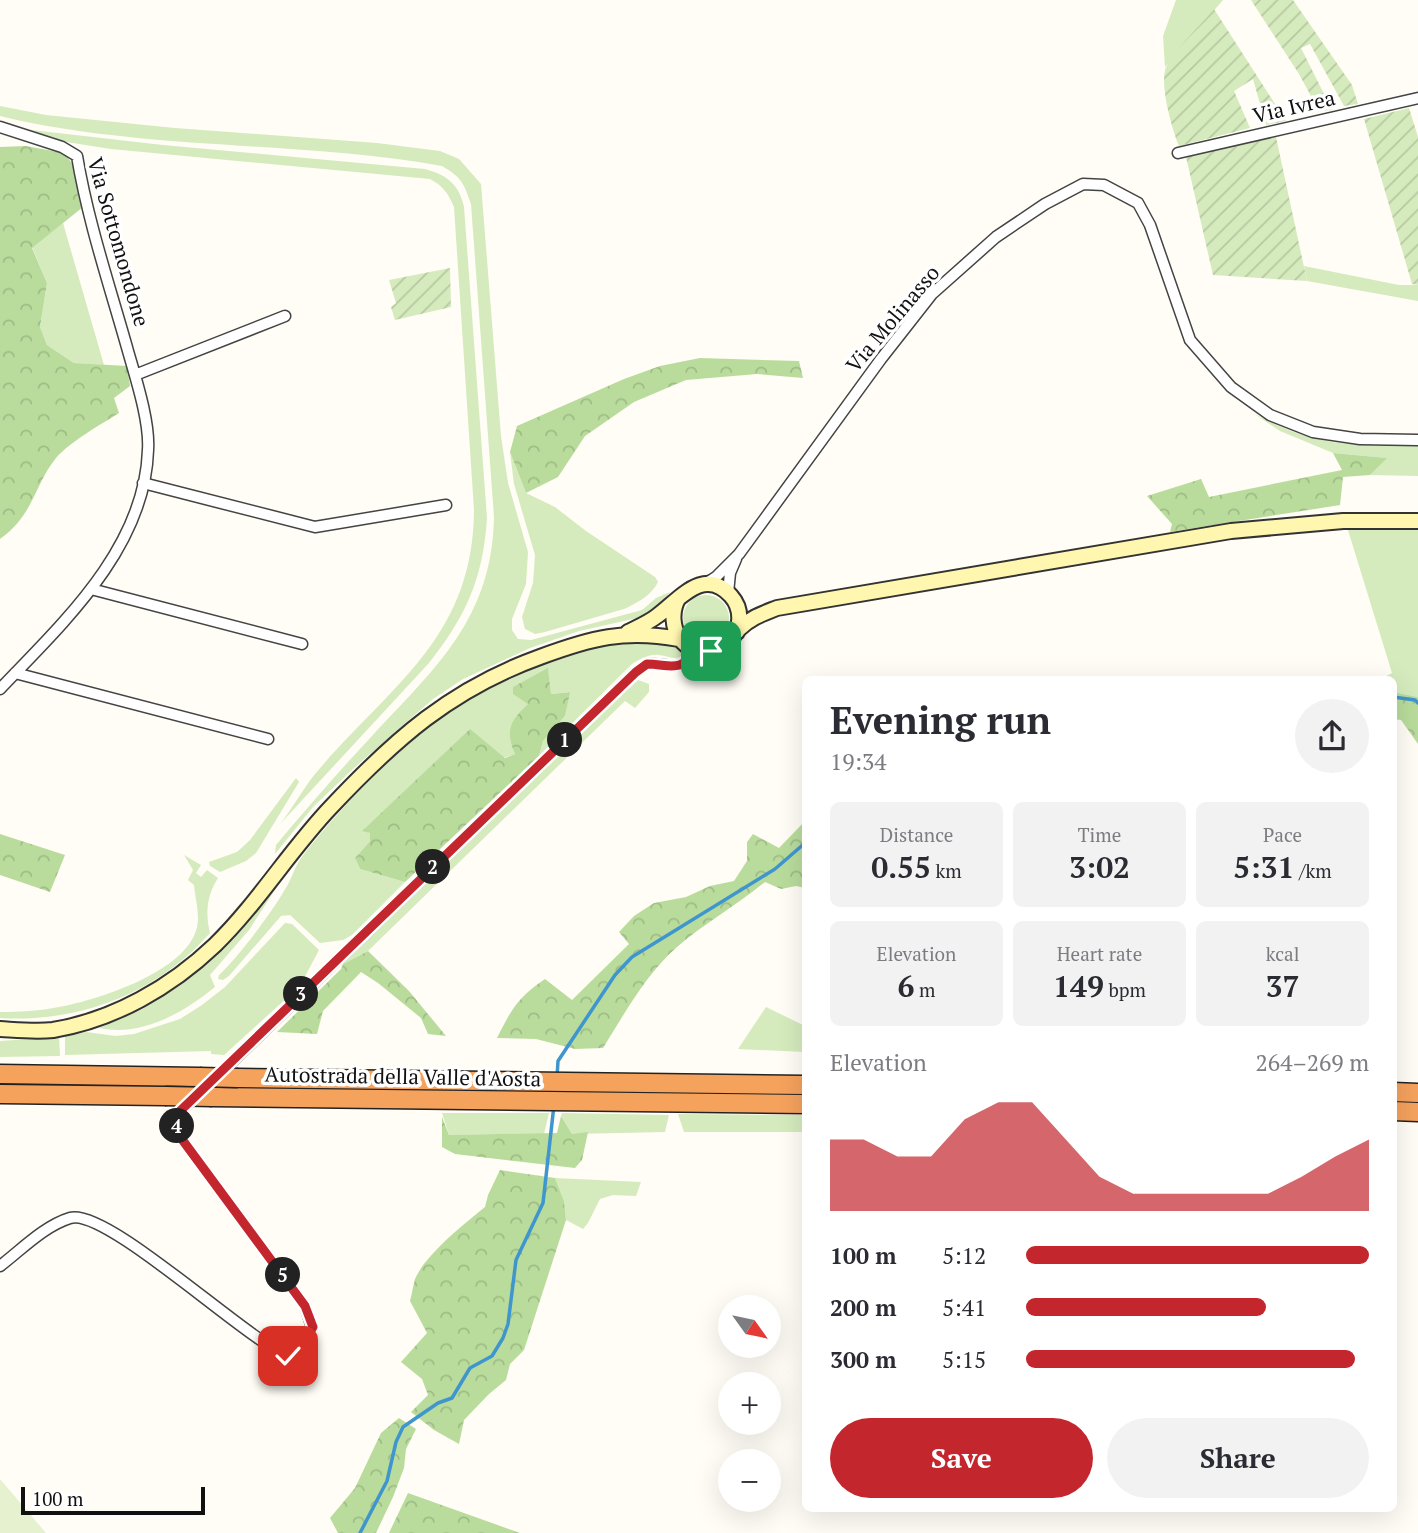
<!DOCTYPE html>
<meta charset="utf-8">
<style>
body{margin:0;font-family:"PT Serif",serif;background:#f2f2f3;color:#2b2b33;height:100vh;display:flex;flex-direction:column;font-size:26px;white-space:nowrap}
*{box-sizing:border-box;margin:0}
p{font-size:23px;color:#7c7c81}
.icon{flex:none;width:38px;height:38px;fill:none;stroke:currentColor;stroke-width:2;stroke-linecap:round;stroke-linejoin:round}
.map{position:relative;flex:1;overflow:hidden}
.side{position:absolute;left:802px;top:676px;width:595px;height:836px;display:flex;flex-direction:column;background:#fff;border-radius:10px;box-shadow:0 7px 28px #0002}
.side>*{flex:none}
.needle{width:46px;rotate:123deg}
.fabs{position:absolute;left:718px;top:1295px;display:grid;gap:14px}
.fabs a{display:grid;place-items:center;width:63px;height:63px;border-radius:50%;background:#fff;box-shadow:0 7px 28px #0002;font-size:35px}
.scale{position:absolute;left:21px;bottom:18px;width:184px;box-sizing:border-box;padding-left:7px;border:4px solid #111;border-top:0;font-size:19px;line-height:24px;white-space:nowrap;color:#111;-webkit-text-stroke:5px #fff;paint-order:stroke}
.pin{position:absolute;display:grid;place-items:center;width:60px;height:60px;color:#fff;margin:-30px;border-radius:14px;box-shadow:0 4px 10px #0006}
.km{position:absolute;width:35px;height:35px;margin:-18px;border-radius:50%;background:#222;color:#fff;font-size:19px;line-height:35px;text-align:center}
.round{display:grid;place-items:center;flex:none;width:74px;height:74px;border-radius:37px;background:#f2f2f3}
.overview{display:flex;align-items:center;justify-content:space-between;height:119px;padding:0 28px}
h1{font-size:38px;font-weight:700;line-height:52px}
.metrics{display:grid;grid-template-columns:repeat(3,1fr);gap:10px;height:119px;padding:7px 28px}
.metrics div{display:grid;align-content:center;border-radius:10px;background:#f2f2f3;text-align:center}
.metrics b{font-size:30px;font-weight:700}
.metrics small{font-size:19px;font-weight:400}
.metrics p{font-size:19px}
.chart{height:196px;padding:14px 28px}
.chart p{display:flex;justify-content:space-between}
.chart svg{width:100%;height:126px;margin-top:7px;fill:#c4262e;opacity:.7}
.button{display:flex;gap:14px;margin-top:auto;padding:14px 28px}
.button a{flex:1;height:80px;border-radius:42px;background:#c4262e;color:#fff;font-size:28px;font-weight:700;line-height:80px;text-align:center}
.button a+a{background:#f2f2f3;color:#2b2b33}
ul{padding:0 28px;list-style:none;font-size:23px}
li{display:grid;grid-template-columns:112px 84px 1fr;align-items:center;height:52px}
li i{height:18px;border-radius:9px;background:#c4262e}
.map>svg:first-child{display:block}
.grass{fill:#d5ebbd}
.forest{fill:url(#forest-crowns)}
.garden{fill:url(#garden-furrows)}
.pitch{fill:#e6f2cf}
.lines{fill:none;stroke-linecap:round;stroke-linejoin:round}
.stream{stroke:#3f96cf;stroke-width:3.5}
.street-casing{stroke:#444;stroke-width:13}
.secondary-casing{stroke:#333;stroke-width:18}
.highway-casing{stroke:#222;stroke-width:21}
.street{stroke:#fff;stroke-width:10}
.secondary{stroke:#fff6b0;stroke-width:14}
.highway{stroke:#f5a25d;stroke-width:18}
.highway-bridge-casing{stroke:#222;stroke-width:21;stroke-linecap:butt}
.highway-bridge{stroke:#f5a25d;stroke-width:18}
.route-casing{stroke:#fff;stroke-width:14}
.route{stroke:#c4262e;stroke-width:9}
.labels{text-anchor:middle;stroke-width:7;stroke-linejoin:round;paint-order:stroke}
.street-label{font-size:21px;fill:#111;stroke:#fff}
</style>
<div class="map">
<svg width="1418" height="1533" viewBox="0 0 1418 1533">
<defs>
<pattern id="forest-crowns" width="20" height="18" patternUnits="userSpaceOnUse" patternTransform="scale(1.75)"><rect width="20" height="18" fill="#b9dc9c"/><path d="M2 6a3 3 0 1 1 6 0M12 15a3 3 0 1 1 6 0" fill="none" stroke="#9ebc85"/></pattern>
<pattern id="garden-furrows" width="10" height="10" patternUnits="userSpaceOnUse" patternTransform="scale(1.75)"><rect width="10" height="10" fill="#d5ebbd"/><path d="M-1 1l2-2M0 10L10 0M9 11l2-2" fill="none" stroke="#b6c8a1"/></pattern>
</defs>
<rect width="100%" height="100%" fill="#fffdf5"/>
<path class="grass" d="M1176,0H1223L1165,67L1163,36Z
M0,106L46,115L175,128L377,143L440,151L459,159L481,184L501,436L508,483L528,552L526,584L512,619V630L518,639L531,640L642,610L656,598L670,592L660,605L642,617L579,631L530,648L463,679L433,699L354,768L313,807L275,854L276,845C307,808 339,771 372,736C436,667 492,619 494,517L471,204C464,183 461,177 442,166C296,140 144,151 0,116Z
M14,128L163,145L425,169C447,175 459,184 464,207L487,518C483,579 466,616 429,663L281,823C293,807 303,789 315,774C390,685 473,639 474,510L454,207C448,193 443,186 430,179L111,149L60,141Z
M63,223L104,365L74,363L47,345L40,327L47,283L32,247Z
M1304,266L1399,285H1418V301L1307,281Z
M1253,413C1312,446 1353,447 1418,445V476L1370,475L1386,458L1333,453L1280,431Z
M510,452L526,493L555,507L586,531L655,577L658,582C652,595 637,603 624,609L545,632L535,634L525,629L522,617L533,583L535,555L514,484Z
M1347,527H1418V697L1393,692V679H1380L1392,673Z
M683 618a23 23 0 1 1 46 0a23 23 0 1 1-46 0Z
M656,637L680,647L685,652C677,663 670,656 659,655C649,654 640,659 632,664L539,756L543,741L565,716L569,692L551,694L548,669L528,704L516,754L413,784L363,830L370,833V841L355,858L360,869L405,882L352,935L343,940L320,943L290,915L281,916L229,976L223,980L218,979L219,975C239,956 270,915 284,891C291,881 294,868 301,858C348,796 437,709 507,676C556,653 603,645 656,637Z
M638,680L649,684V692L635,708L625,701L368,951L343,964L355,948Z
M296,778L299,782L256,853L246,861L220,872L210,866L209,862L237,852L250,840Z
M184,855L201,865L196,873L201,877L207,870L218,878C207,895 205,913 210,933C158,993 79,1023 0,1018V1012C19,1012 40,1011 59,1007C98,1000 188,971 197,927C200,915 195,897 194,885L188,880L193,870Z
M282,879L249,930L210,975L215,987C183,1013 142,1037 99,1028L143,1009L206,965Z
M285,923L292,924L319,950L300,986L224,1055L211,1054V1051L65,1055V1036L86,1032L116,1036L134,1034L180,1019L202,1005L225,987Z
M766,1007L805,1026V1052L738,1049Z
M59,1037L60,1056L0,1057V1041Z
M442,1113H549L544,1134L449,1135Z
M562,1113L669,1115L665,1132L572,1134L561,1116Z
M678,1114L805,1115V1132H684Z
M555,1178L641,1182L636,1196L613,1195L600,1199L588,1223L583,1229L566,1220L564,1201Z"/>
<path class="forest" d="M26,146L64,153L75,167L83,207L32,248L47,283L40,327L47,345L74,363L127,366L130,386L114,398L119,413C100,425 71,441 56,458C34,485 34,515 0,539V147Z
M700,358L799,361L803,378L757,374L686,380L634,402L585,436L558,477L526,493L510,452L517,426L624,379L660,366Z
M1333,453L1387,458L1370,475L1343,477L1340,505L1170,532L1172,524L1147,496L1201,479L1209,497L1342,470Z
M548,668L551,694L570,692L565,716L543,741L539,756L405,882L360,869L355,858L370,841V833L362,831L470,729L505,758L515,754C505,730 510,721 528,704L513,694V687Z
M1393,692L1418,697V744L1401,720L1393,719Z
M805,821V888L796,886L781,889L765,882C737,905 705,923 677,947C646,974 625,1013 603,1048L575,1049L536,1039L497,1038C511,1010 518,997 545,979L572,1000L629,944L619,932L634,916L654,903L686,897L710,886L734,881L747,861V842L753,834L779,848Z
M0,834L65,855L50,892L0,875Z
M368,951L409,991L446,1036L428,1034L421,1018L378,983L361,972L323,1011L317,1034L277,1032L341,969L343,964Z
M561,1116L572,1134L588,1132L582,1160L575,1168L455,1154L442,1147V1117L449,1135L557,1133Z
M500,1170L555,1178L564,1201L566,1220L524,1350L510,1364L506,1380L489,1394L464,1420L459,1444L434,1430L411,1412L428,1395L422,1379L401,1362L427,1333L410,1301C412,1294 413,1286 415,1279C426,1254 464,1224 485,1207L488,1195Z
M399,1418L416,1429L406,1449L404,1468L393,1497L376,1533H338L330,1518L355,1488L381,1433Z
M408,1493L520,1533H389Z"/>
<path class="garden" d="M1251,0H1293L1352,85L1358,104L1344,106L1310,44L1301,48L1332,110L1319,111L1299,74Z
M1214,9L1286,121L1266,125L1253,79L1234,91L1250,128L1179,146C1172,130 1158,80 1167,65C1176,48 1201,25 1214,9Z
M1409,108L1418,137V285L1412,284L1364,119Z
M1276,137L1307,281L1213,275L1186,157Z
M450,268L451,307L395,320L391,307L396,303L389,280Z"/>
<path class="pitch" d="M0,1479L46,1533H0Z"/>
<g class="lines">
<path class="stream" d="M1393,697L1415,700L1418,703
M557,1077L558,1061L615,975L632,957L775,869L805,843
M360,1533L387,1481L396,1442L403,1427L438,1403L452,1398L470,1368L492,1356L503,1338L508,1324L516,1260L543,1203L554,1105"/>
<defs>
<path id="street" d="M0,127L62,147L77,156C88,222 110,287 128,351C136,379 150,422 148,450C145,548 63,623 0,689
M1178,153L1418,98
M135,375L285,316
M143,483L315,527L446,505
M705,584L716,577L739,554L881,359L932,294L996,237L1045,204L1083,184L1104,185L1138,203L1150,225L1190,340L1231,387L1270,415L1313,432L1360,439L1418,440
M91,589L302,644
M728,593L730,573L736,559
M15,673L268,739
M215,1078L636,672L647,664C668,663 682,674 695,650
M0,1266C21,1250 44,1226 70,1218C106,1207 245,1339 288,1356L302,1345L312,1327L305,1306L181,1138L177,1128L178,1113L194,1098"/>
<path id="secondary" d="M678,599C664,625 684,660 715,650C728,647 731,638 739,629C750,618 762,614 777,608L1231,531L1343,521H1418
M628,632C638,627 648,623 657,616C678,601 704,565 731,596C740,606 741,619 737,632
M0,1029C17,1030 36,1032 53,1030C114,1020 171,987 215,945C258,903 290,850 331,807C395,739 451,689 540,657C591,638 625,629 679,639"/>
<path id="highway" d="M0,1074L200,1077
M238,1078L805,1085
M1393,1092L1418,1093
M0,1094L165,1096
M212,1097L805,1104
M1393,1111L1418,1112"/>
</defs>
<use href="#street" class="street-casing"/>
<use href="#secondary" class="secondary-casing"/>
<use href="#highway" class="highway-casing"/>
<use href="#street" class="street"/>
<use href="#secondary" class="secondary"/>
<use href="#highway" class="highway"/>
<defs>
<path id="highway-bridge" d="M200,1077L238,1078
M165,1096L212,1097"/>
</defs>
<use href="#highway-bridge" class="highway-bridge-casing"/>
<use href="#highway-bridge" class="highway-bridge"/>
</g>
<g class="lines">
<defs>
<path id="route" d="M288,1356L302,1345L313,1327L305,1306L181,1138L177,1128L178,1113L636,672L647,664C669,664 681,674 695,650L711,651"/>
</defs>
<use href="#route" class="route-casing"/>
<use href="#route" class="route"/>
</g>
<g class="labels">
<g class="street-label">
<text transform="translate(1294 107) rotate(-13)" y="7">Via Ivrea</text>
<text transform="translate(118 242) rotate(74)" y="7">Via Sottomondone</text>
<text transform="translate(893 319) rotate(-50)" y="7">Via Molinasso</text>
<text transform="translate(403 1077) rotate(1)" y="7">Autostrada della Valle d'Aosta</text>
</g>
</g>
</svg>
<div class="fabs">
<a><svg class="needle" viewBox="-14 -14 28 28"><path d="M0-13l5 13h-10z" fill="#e53935"/><path d="M0 13l5-13h-10z" fill="#7c7c81"/></svg></a>
<a>+</a>
<a>−</a>
</div>
<div class="scale">100 m</div>
<div class="pin" style="left:711px;top:651px;background:#1e9e55"><svg class="icon" aria-label="arrive" viewBox="0 0 24 24"><path d="M6 21V4h12l-3 4 3 4H6"/></svg></div>
<div class="pin" style="left:288px;top:1356px;background:#d93025"><svg class="icon" aria-label="check" viewBox="0 0 24 24"><path d="M5 12l5 5 9-10"/></svg></div>
<b class="km" style="left:565px;top:740px">1</b>
<b class="km" style="left:433px;top:867px">2</b>
<b class="km" style="left:301px;top:994px">3</b>
<b class="km" style="left:177px;top:1126px">4</b>
<b class="km" style="left:283px;top:1275px">5</b>
<section class="side">
<div class="overview"><div><h1>Evening run</h1><p>19:34</p></div><a class="round"><svg class="icon" aria-label="share" viewBox="0 0 24 24"><path d="M12 15V3M7 8l5-5 5 5M5 13v7h14v-7"/></svg></a></div>
<div class="metrics">
<div><p>Distance</p><b>0.55<small> km</small></b></div>
<div><p>Time</p><b>3:02</b></div>
<div><p>Pace</p><b>5:31<small> /km</small></b></div>
</div>
<div class="metrics">
<div><p>Elevation</p><b>6<small> m</small></b></div>
<div><p>Heart rate</p><b>149<small> bpm</small></b></div>
<div><p>kcal</p><b>37</b></div>
</div>
<div class="chart"><p><span>Elevation</span>264–269 m</p>
<svg viewBox="0 0 160 44" preserveAspectRatio="none"><path d="M0 44V19L10 19L20 25L30 25L40 12L50 6L60 6L70 19L80 32L90 38L100 38L110 38L120 38L130 38L140 32L150 25L160 19V44z"/></svg>
</div>
<ul>
<li><b>100 m</b>5:12<i style="width:100%"></i></li>
<li><b>200 m</b>5:41<i style="width:70%"></i></li>
<li><b>300 m</b>5:15<i style="width:96%"></i></li>
</ul>
<div class="button"><a>Save</a><a>Share</a></div>
</section>
</div>
